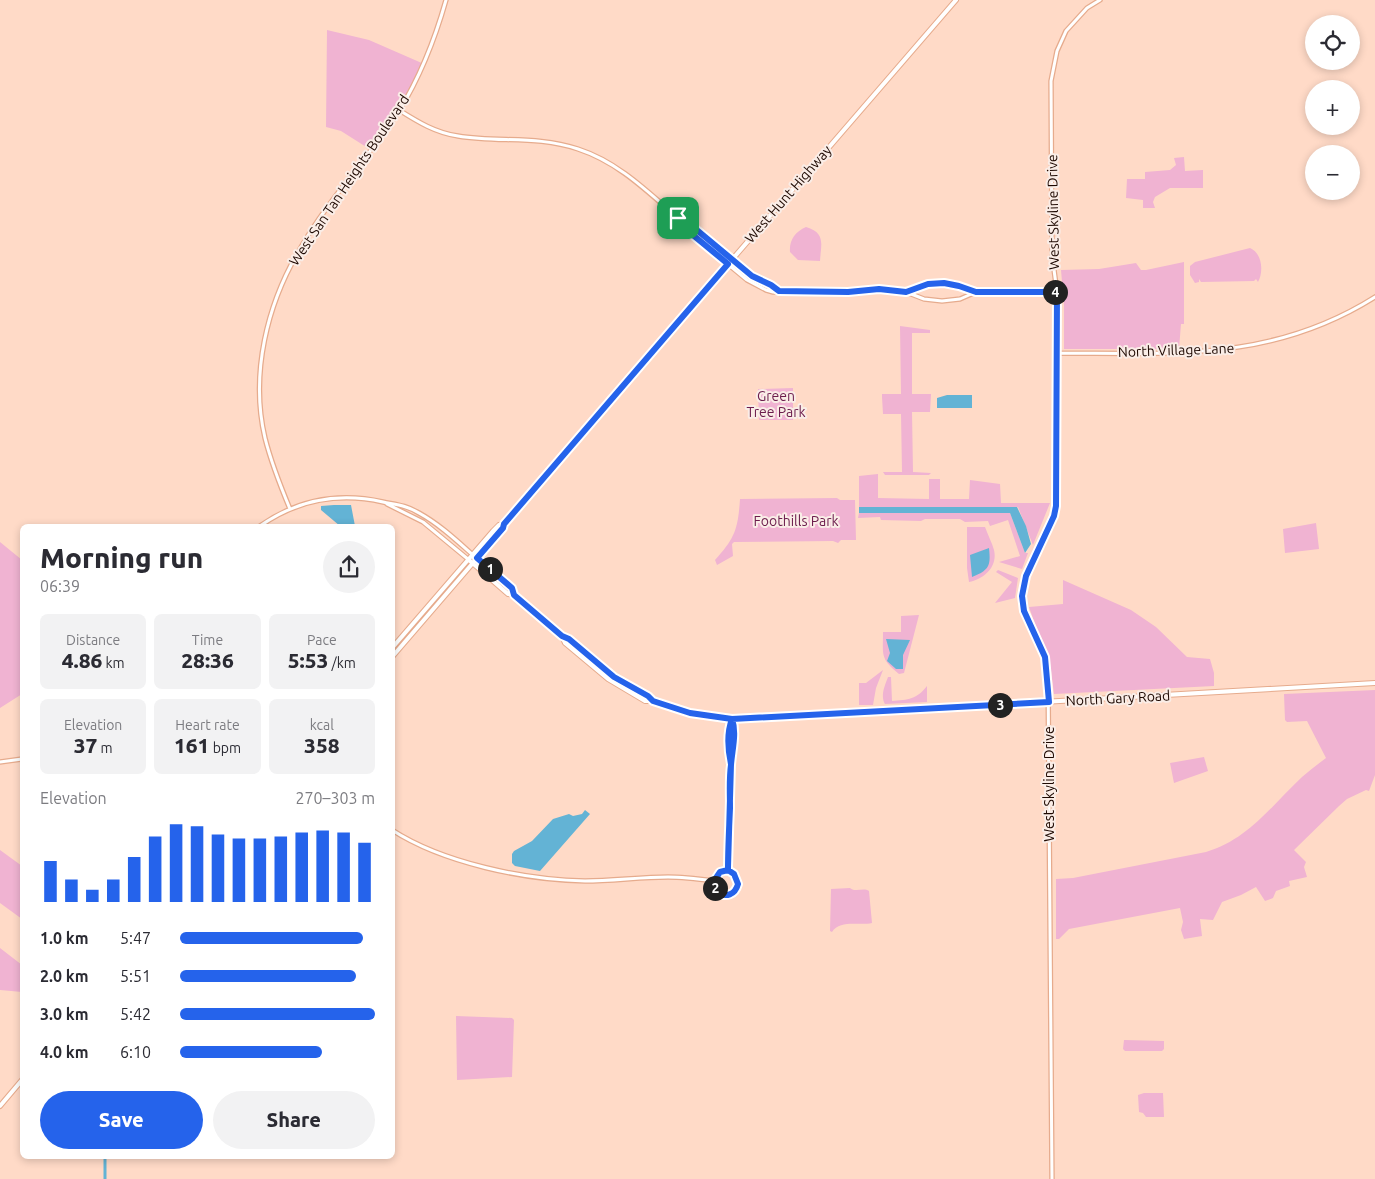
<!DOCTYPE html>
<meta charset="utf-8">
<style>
body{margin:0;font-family:Ubuntu,sans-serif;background:#f2f2f3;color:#2b2b33;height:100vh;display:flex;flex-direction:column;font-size:19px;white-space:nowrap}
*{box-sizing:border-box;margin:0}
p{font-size:16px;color:#7c7c81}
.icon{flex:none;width:28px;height:28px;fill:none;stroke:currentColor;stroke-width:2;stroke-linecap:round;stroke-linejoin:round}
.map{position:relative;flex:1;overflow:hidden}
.sheet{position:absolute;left:20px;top:524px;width:375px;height:635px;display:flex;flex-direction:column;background:#fff;border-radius:8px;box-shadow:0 2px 8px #0003}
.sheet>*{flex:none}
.tools{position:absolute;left:1305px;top:15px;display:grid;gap:10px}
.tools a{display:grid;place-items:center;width:55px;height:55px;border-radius:50%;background:#fff;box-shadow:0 2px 8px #0003;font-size:25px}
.pin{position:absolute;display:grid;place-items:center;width:42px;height:42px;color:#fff;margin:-21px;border-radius:10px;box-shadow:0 2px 8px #0006}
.km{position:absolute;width:25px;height:25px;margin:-12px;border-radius:50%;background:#222;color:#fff;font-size:14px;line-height:25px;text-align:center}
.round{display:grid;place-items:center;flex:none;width:52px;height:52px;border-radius:26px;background:#f2f2f3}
.head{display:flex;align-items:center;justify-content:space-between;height:85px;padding:0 20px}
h1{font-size:28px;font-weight:800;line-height:38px}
.stats{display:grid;grid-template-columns:repeat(3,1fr);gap:8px;height:85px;padding:5px 20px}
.stats div{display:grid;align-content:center;border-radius:8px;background:#f2f2f3;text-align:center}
.stats b{font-size:21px;font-weight:800}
.stats small{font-size:14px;font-weight:400}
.stats p{font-size:14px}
.chart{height:140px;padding:10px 20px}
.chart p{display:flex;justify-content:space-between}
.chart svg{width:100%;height:90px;margin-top:5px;stroke:#2563eb;stroke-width:6}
.primary-button{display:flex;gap:10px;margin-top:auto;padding:10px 20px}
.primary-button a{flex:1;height:58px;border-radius:30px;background:#2563eb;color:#fff;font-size:20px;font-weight:800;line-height:58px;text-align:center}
.primary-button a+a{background:#f2f2f3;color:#2b2b33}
ul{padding:0 20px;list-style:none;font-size:16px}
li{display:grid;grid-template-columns:80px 60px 1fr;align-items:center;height:38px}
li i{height:12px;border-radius:6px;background:#2563eb}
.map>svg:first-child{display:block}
.green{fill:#f0b3d2}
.water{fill:#63b3d5}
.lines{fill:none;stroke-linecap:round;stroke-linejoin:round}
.canal{stroke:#63b3d5;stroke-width:3}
.minor-casing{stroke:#e6ab8d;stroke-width:5.5}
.major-casing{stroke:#e6ab8d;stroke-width:6}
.minor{stroke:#fff;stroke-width:3}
.major{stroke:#fff;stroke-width:4}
.route-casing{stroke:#fff;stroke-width:10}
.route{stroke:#2563eb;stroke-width:6}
.labels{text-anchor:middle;stroke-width:4;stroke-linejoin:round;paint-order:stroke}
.street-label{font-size:14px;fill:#1d0801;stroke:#faede7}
.park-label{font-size:14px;fill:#6c1d4d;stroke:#faede7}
</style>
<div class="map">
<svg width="1375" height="1179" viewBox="0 0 1375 1179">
<rect width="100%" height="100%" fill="#ffdac7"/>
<path class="green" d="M327,30L369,40L424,64L399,110L371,150L341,131L326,127Z
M1184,157L1185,171L1203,170V188H1170L1155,197L1153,202L1155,208H1143V200L1126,198L1127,179H1145V172L1170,170L1176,165L1174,158Z
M806,227C826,233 821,244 820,261L798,260L790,252C789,240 795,232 806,227Z
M1250,248C1262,253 1264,271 1258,282L1256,279L1254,281L1201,282L1199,279V282L1195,283L1190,275V266L1195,262Z
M1184,262V324H1181L1179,349H1064V305L1061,270L1099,269L1136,263L1141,270H1146Z
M900,326L930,330V333H912V394H931L930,412H912L913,472L931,473L929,475H885L883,472H902L901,414H883L882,397V394H901Z
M793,388V420H759L758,389Z
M878,474V498L929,499V479H940V499H969L970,480L1000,484L1001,503H1050L1033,545L1018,507H859V476Z
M837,498L840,500H855L856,540H841L838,543L833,541L734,542L732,544L733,556L717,565L715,560C735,538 738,529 740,499Z
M859,513H1010L1025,553H1028L1022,569L999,562L1020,556L1008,520L990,526L988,521L965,522L960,519H925L921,521L881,520L880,517L858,518Z
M1316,523L1319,549L1285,553L1283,529Z
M967,527H985C988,535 992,543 994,550C998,567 984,579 969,582L967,568Z
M0,542L22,560V694L0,708Z
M998,570L1018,578L1015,598L995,603L1012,582L996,572Z
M1063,580L1131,610L1156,627L1187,657L1210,659L1214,673V686L1054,694L1049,655L1035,624L1029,607L1063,604Z
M919,615L904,673L899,674C880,658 883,656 883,632H901V616Z
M883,670L876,688L873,705H859V683H866Z
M888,677H891L892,701C908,700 917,699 927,686V702L885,704C880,696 885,685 888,677Z
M1375,690V775L1369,791L1366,790L1347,799L1339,806L1294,850L1306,862L1304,867L1307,877L1289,881L1290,886L1276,891L1273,898L1265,901L1256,887L1241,895L1222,902L1213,920L1200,919L1202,936L1184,939L1181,930L1183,922L1180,908L1069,929L1059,939H1056V879L1073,878L1206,852C1248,840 1272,805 1302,777C1310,770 1318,764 1326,758L1307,721L1287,722L1285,720L1284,694Z
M1204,757L1208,771L1174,783L1170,763Z
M0,850L22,866V919L0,903Z
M850,888C856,893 863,887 869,891L872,923C860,926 840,919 832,932L830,931L831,889Z
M0,948L22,965V992L0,990Z
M456,1016L512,1018L514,1020L512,1077L457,1080Z
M1124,1040L1164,1041V1049L1162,1051H1125L1123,1049Z
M1144,1093H1163L1164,1117H1146L1143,1113L1139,1112L1138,1095Z"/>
<path class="water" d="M947,395H972V408H937V398Z
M334,505H351L355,526H340L321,510V506Z
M859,507H1017L1026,526L1031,544L1025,553L1010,513H859Z
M989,548C991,566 989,570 972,577L970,555Z
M886,639L910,640L903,655V669H896L887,661L890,653Z
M585,810L590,814L540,871L515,866L512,863V854L514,851L532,841L553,819L569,814L573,816L582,814Z"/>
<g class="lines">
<path class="canal" d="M105,1156V1179"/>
<defs>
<path id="minor" d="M399,110C418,122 436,133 458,136C499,143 536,135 578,149C618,162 647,191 678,218L686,221L752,276L771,285L779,291
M678,218L682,226L747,280L766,290L773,292H848L885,289L906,292L924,299L942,301L960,299L976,292
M907,291L928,284L944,283L959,286L976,292H1057
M1057,353C1173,353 1272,362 1375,297
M387,504L423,522L469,560
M290,509C280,485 271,462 265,438C250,374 267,304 300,249C328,200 368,158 399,111C420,77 435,39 446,0
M260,526C297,500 338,492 383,502C398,505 405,505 419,513C439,524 456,540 473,555
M730,761L729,754L731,720
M0,762L22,759
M392,830C443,863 525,880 585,881C613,881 640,877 668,877C683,877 699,879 714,881
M728,870L731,764C734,750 737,732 732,719
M714 883a12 12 0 1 1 24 0a12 12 0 1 1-24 0Z
M1052,1179L1048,673C1045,645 1021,623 1022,594C1025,559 1054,530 1058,494L1057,292L1052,255L1051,81L1057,51L1066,31L1087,8L1100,0"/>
<path id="major" d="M477,558L512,588L514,595
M469,560L508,594L514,595L562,636L565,643L608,679L645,701H653L698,715L720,718L744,719L1375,683
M562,636L569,639L614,677L648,696L653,701
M392,648L493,531L499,525L504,524
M392,657L503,528L504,524L956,0
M0,1106L22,1080"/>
</defs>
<use href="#minor" class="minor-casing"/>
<use href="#major" class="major-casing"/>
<use href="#minor" class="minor"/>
<use href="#major" class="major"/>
</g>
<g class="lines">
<defs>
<path id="route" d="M678,218L682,226L728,264L504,524L503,528L477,558L512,588L514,595L562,636L569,639L614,677L648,696L653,701L690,713L732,719C727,732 728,750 731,764L728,867V870L720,872L714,881L717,892C726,898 735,895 738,884L734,874L728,870C728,850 729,829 730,808C730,794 729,779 731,765C732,750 737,733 732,719L1049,702L1045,657L1024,611L1022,596L1026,576L1054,516L1056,506L1057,292H976L959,286L944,283L928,284L906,292L879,289L848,292L779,291L771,285L752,276L686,221L678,218"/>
</defs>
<use href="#route" class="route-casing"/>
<use href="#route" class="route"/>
</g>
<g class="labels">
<g class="street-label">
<text transform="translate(349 180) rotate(-56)" y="5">West San Tan Heights Boulevard</text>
<text transform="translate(788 194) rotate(-49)" y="5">West Hunt Highway</text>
<text transform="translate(1053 212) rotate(-91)" y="5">West Skyline Drive</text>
<text transform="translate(1176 350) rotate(-2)" y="5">North Village Lane</text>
<text transform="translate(1118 698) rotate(-3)" y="5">North Gary Road</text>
<text transform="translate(1049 784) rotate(-90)" y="5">West Skyline Drive</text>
</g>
<g class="park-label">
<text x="776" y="401">Green<tspan x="776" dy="16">Tree Park</tspan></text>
<text x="796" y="526">Foothills Park</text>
</g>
</g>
</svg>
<div class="tools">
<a><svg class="icon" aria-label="locate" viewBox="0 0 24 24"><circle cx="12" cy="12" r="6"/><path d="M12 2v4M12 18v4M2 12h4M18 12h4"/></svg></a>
<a>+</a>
<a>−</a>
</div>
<div class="pin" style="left:678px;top:218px;background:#1e9e55"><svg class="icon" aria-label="arrive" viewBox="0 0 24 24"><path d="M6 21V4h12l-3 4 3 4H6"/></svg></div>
<b class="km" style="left:490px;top:569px">1</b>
<b class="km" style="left:715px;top:888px">2</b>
<b class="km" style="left:1000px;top:705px">3</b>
<b class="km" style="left:1055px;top:292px">4</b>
<section class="sheet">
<div class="head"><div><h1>Morning run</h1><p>06:39</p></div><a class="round"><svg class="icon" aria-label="share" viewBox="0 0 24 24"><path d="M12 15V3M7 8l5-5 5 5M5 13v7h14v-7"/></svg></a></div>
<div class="stats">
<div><p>Distance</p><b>4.86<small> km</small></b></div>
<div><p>Time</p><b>28:36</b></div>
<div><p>Pace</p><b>5:53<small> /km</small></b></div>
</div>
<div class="stats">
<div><p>Elevation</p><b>37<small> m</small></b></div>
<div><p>Heart rate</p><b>161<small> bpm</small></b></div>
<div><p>kcal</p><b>358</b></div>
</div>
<div class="chart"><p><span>Elevation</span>270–303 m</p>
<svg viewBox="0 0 160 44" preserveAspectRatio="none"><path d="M5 44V24M15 44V33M25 44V38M35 44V33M45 44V22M55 44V12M65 44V6M75 44V7M85 44V11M95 44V13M105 44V13M115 44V12M125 44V10M135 44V9M145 44V10M155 44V15"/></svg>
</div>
<ul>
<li><b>1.0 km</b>5:47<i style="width:94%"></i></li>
<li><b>2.0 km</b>5:51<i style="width:90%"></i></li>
<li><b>3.0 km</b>5:42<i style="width:100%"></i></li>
<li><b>4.0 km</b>6:10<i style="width:73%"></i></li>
</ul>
<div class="primary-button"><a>Save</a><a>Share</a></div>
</section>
</div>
